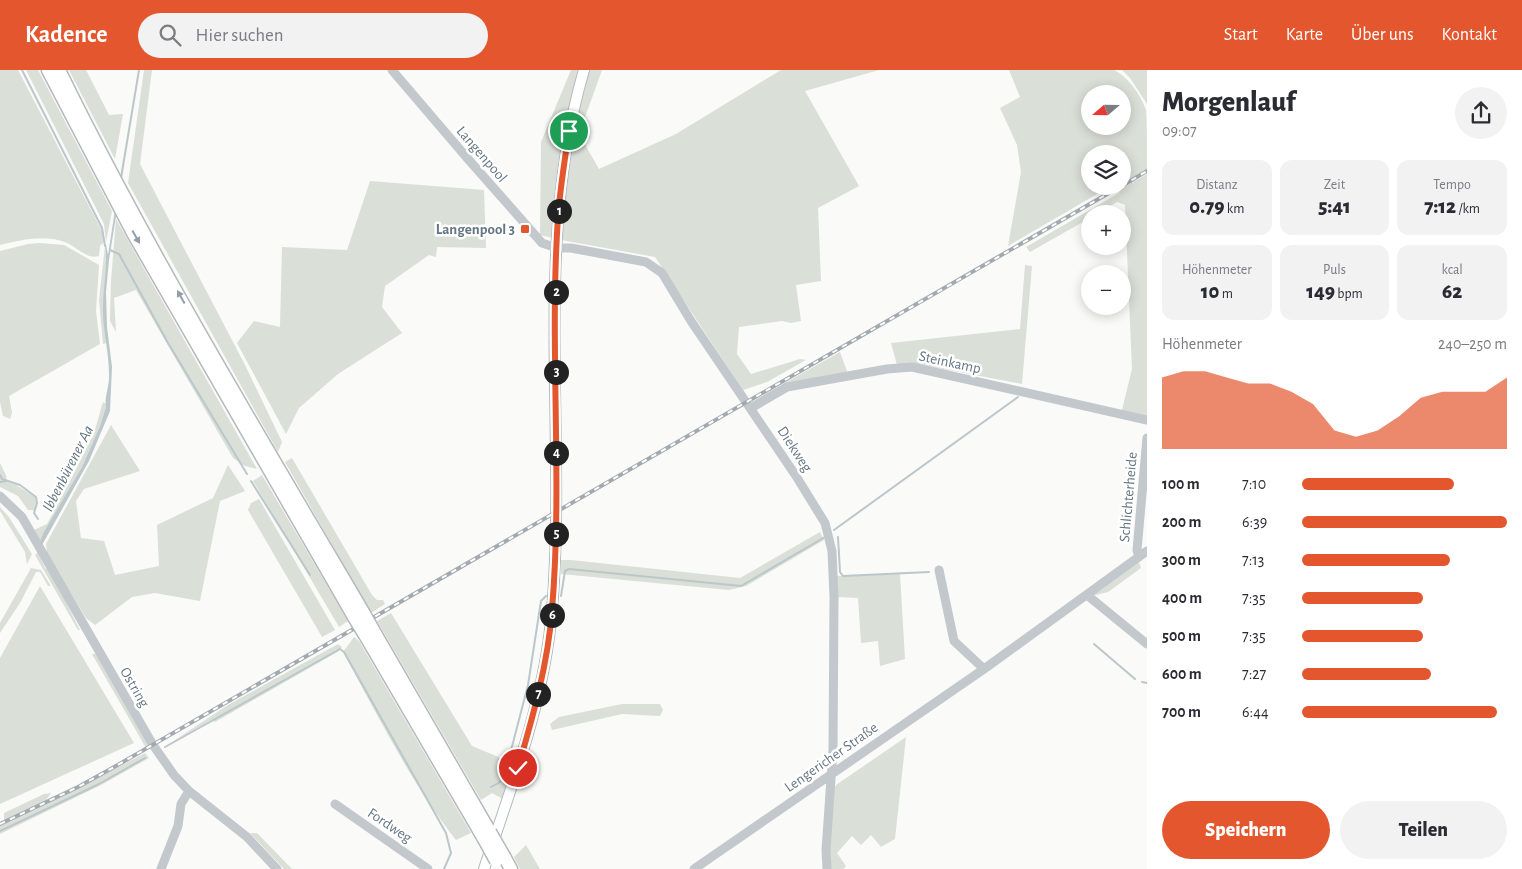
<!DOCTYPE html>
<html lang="de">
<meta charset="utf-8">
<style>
body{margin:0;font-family:"Alegreya Sans",sans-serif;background:#f2f2f3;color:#2b2b33;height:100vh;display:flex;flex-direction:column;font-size:19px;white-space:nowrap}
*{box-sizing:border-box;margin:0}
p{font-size:16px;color:#7c7c81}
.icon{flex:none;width:28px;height:28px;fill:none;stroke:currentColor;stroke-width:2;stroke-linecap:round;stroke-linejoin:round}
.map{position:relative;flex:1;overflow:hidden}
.sheet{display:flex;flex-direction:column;background:#fff;width:375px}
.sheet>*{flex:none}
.needle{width:32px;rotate:250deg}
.buttons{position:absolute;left:1081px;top:15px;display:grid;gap:10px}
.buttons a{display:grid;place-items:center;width:50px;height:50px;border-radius:50%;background:#fff;box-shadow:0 2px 12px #0003;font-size:25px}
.pin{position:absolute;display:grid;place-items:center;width:42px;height:42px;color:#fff;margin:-21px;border:2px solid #fff;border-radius:50%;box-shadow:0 1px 5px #0007}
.km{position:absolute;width:25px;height:25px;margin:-12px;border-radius:50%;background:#222;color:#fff;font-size:14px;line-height:25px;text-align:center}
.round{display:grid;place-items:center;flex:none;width:52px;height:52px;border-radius:26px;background:#f2f2f3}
.summary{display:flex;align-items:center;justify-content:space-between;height:85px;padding:0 15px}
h1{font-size:28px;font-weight:800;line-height:38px}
.stats{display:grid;grid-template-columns:repeat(3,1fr);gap:8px;height:85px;padding:5px 15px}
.stats div{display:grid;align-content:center;border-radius:12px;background:#f2f2f3;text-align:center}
.stats b{font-size:21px;font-weight:800}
.stats small{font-size:14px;font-weight:400}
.stats p{font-size:14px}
.chart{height:140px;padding:10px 15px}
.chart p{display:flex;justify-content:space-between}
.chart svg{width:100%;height:90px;margin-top:5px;fill:#e4572e;opacity:.7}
.cta{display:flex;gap:10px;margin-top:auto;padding:10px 15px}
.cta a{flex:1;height:58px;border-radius:30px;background:#e4572e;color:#fff;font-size:20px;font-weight:800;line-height:58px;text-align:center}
.cta a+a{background:#f2f2f3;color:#2b2b33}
ul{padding:0 15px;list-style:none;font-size:16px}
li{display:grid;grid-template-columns:80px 60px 1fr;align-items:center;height:38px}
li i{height:12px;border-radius:6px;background:#e4572e}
header{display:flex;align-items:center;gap:30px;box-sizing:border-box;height:70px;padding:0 25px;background:#e4572e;color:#fff}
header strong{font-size:24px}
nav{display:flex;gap:28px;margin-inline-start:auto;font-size:18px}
.search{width:350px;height:45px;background:#f2f2f3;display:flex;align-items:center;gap:12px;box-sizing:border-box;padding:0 18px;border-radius:28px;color:#7c7c81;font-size:19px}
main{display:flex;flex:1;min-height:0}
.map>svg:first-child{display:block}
.green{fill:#dadfd7;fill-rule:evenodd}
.water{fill:#bbc7cb}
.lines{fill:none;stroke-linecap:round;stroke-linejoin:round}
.stream{stroke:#bbc7cb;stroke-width:2}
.major-casing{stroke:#b5babe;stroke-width:12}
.highway-casing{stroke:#b4b9bd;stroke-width:15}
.minor{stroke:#c3c8cc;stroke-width:9}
.major{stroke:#fff;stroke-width:10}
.highway{stroke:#fff;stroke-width:12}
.rail-casing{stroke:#a2aab0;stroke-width:4}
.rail{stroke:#fff;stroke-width:2;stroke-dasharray:5.5;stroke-linecap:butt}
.highway-bridge-casing{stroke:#b4b9bd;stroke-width:15;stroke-linecap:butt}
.highway-bridge{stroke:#fff;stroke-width:12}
.oneway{fill:#939fa8}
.route-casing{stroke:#fff;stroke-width:10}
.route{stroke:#e4572e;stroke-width:6}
.poi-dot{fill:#e4572e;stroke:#fff;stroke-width:2}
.labels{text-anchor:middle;stroke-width:5;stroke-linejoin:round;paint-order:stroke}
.street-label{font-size:15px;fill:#657683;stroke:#fff}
.poi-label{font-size:15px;font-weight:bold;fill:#657683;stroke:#fff;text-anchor:end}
.water-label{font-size:16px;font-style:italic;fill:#60757c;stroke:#fff}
</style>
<header>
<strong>Kadence</strong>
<div class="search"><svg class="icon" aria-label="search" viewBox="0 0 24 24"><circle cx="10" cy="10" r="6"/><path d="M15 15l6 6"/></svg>Hier suchen</div>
<nav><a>Start</a><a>Karte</a><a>Über uns</a><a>Kontakt</a></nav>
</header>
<main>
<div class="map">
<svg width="1147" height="799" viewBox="0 0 1147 799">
<rect width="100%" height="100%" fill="#fafaf8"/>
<path class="green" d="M0,0H18L103,163V173L100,176L99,186C87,190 77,177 67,173C46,164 21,170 0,175Z
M26,0H38L112,141L106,172L104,154Z
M69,0H86L109,45L123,44L115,89Z
M144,0H152L140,94L245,295L282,372L278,382L128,113Z
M571,0H578C564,55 555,111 553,168L540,165L541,72Z
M588,0H602L579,64L599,99L676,64L781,0H879L805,21L859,116L818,138L821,211L796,215L801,251L791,253L782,251L739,257L737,284L751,304L800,289L806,290L767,312L743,320L655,187L561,170L565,143V118L571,75Z
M1009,0H1114C1128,7 1141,25 1146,40C1147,50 1147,87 1147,100L1123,113L1122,84H1090V116H1111L1008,176L1021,102L1017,75L1000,38L1020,27ZM1090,24H1122V56H1090Z
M1122,0H1147V34L1130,8Z
M1147,104V347L1127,344L1122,340L1132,299L1125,135L1117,132L1097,144H1090V148L1030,182L1026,177L1119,123L1120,120Z
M370,111L484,120L486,178L437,177L436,187L429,185L385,216L382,237L402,263L338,304L299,338L286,364L237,273L254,251L280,257L282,177L347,180Z
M116,149L257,399L245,396L233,388L136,220L114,228L116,262L110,251L111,211Z
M39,173L64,175L99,195L96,241L100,274L9,326L12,343L10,349L3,346L0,332V181L28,174Z
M105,176C108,208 100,240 107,273L103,274L99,230Z
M1025,195L1032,196L1022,314L917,294L897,295L891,273L1020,259Z
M840,282L848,304L787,314L777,318L752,334L751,332Z
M103,332L106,334V337L100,356L82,397L40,471L34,460L47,454L72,407L94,363Z
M111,355L140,401L84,419L76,431L81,468L104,471L115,505L159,496L157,455L213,428L228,395L245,421L220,431L200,531L155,523L132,527L95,555L86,548L47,484L46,474Z
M292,388L372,525L377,530H383L385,534L371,543L285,392Z
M0,393L6,405L7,412L16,415L35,427L36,433L34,440H28L18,426L0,417Z
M262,405L348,551L339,557L256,416L253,411Z
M259,429L335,560L322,567L248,440L251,433Z
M0,437L9,447L32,484L27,494L25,482L0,441Z
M820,462L824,470L746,516L729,520L561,504V490H571L740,508Z
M38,482L45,498L50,501L80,560H78L35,485Z
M1139,492L1141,498L1108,522L1092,526Z
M31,498L41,500L51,516H48L40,502H36L20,533L0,563V553Z
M900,504L905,589L880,596L878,571L861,573L858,528L836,527V506Z
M40,516L134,673L0,734V588Z
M391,543L472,676L513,693L503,729L492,723L481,730L377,551Z
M354,567L359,571L471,763L456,770C411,713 378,646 343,582Z
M338,574L342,577L339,581L215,652L211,650L172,672L228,635Z
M92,584H96L149,676L146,678Z
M622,634H660L663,640L660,646L622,644L552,660L550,654L559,647Z
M906,667L895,769L881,777L871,765L861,775L852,766L837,783L846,796L843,799H829L833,722L836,715Z
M145,683L149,688L101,715L0,764V755L75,720Z
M51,723L46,730L4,750V743L44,724Z
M250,763H257L292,799H284Z
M526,775L540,799H520L514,787Z"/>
<path class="water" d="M123,89L125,90L109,190L106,222L107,257L112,297L110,341L89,391L42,475L40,471L44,462L82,397L100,356L106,337C104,327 110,315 109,304C109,284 104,265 103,245C102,222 108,199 105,176L106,174L108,185Z"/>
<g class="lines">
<path class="stream" d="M22,0L102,158L105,176
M124,90L139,0
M110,180L119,184L168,273L247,404
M0,405L2,409L20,415L36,427L37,433L34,443L38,449
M251,411L310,505
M0,412L7,411
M834,460L1018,327
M838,467L840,502L843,506L929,502
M561,526L565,501L569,499L741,516L825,467
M1094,574L1135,609
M1142,612L1147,613
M165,677L340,579L344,582L446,763L451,783L444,799
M508,692L528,615L541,531L546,526
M491,717L500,712L505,700
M0,761L99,714L145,688"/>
<defs>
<path id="major" d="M484,799C512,715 545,629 552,540C567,362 533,173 584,0"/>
<path id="highway" d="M48,0L133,163L354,547
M59,0C150,186 258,363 363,542
M372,558L490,762
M365,565L484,769
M505,788L511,799"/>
</defs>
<use href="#major" class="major-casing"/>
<use href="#highway" class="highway-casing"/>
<path class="minor" d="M392,0L468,89L542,173L557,178H571L646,192L662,203L691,251L796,406L825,453L832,481L834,527L833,680L826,780L827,799
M751,338L787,317L887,299L912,297L1147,350
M0,426L22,447L153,675L174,705L189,721L247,767L277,799
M1139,487L1137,480L1147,368
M939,500L954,571L984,599
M1087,525L1147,574
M335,734L428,799
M161,799L178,756L181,734L189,721
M694,799L984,599L1147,481"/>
<use href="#major" class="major"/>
<use href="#highway" class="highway"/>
<defs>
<path id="rail" d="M1122,116L1147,101
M0,754L78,717L116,696L1121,116"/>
</defs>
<use href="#rail" class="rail-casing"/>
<use href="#rail" class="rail"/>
<defs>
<path id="highway-bridge" d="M363,542L372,558
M354,547L365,565
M490,762L505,788
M484,769L496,791"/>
</defs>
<use href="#highway-bridge" class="highway-bridge-casing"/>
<use href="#highway-bridge" class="highway-bridge"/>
</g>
<defs><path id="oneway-solid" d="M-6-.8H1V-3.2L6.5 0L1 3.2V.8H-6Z" transform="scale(1.25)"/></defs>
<g class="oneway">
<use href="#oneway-solid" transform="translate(136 167) rotate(61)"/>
<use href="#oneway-solid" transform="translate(181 227) rotate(-119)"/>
</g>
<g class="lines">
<defs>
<path id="route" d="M518,698C533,646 548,594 552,540C563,409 549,278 558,147C560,118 565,89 569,61"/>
</defs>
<use href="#route" class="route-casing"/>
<use href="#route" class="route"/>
</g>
<rect class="poi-dot" x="520" y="154" width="10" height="10" rx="2.5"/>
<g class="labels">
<g class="street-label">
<text transform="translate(482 84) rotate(49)" y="5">Langenpool</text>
<text transform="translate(950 292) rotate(12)" y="5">Steinkamp</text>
<text transform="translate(795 379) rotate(57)" y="5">Diekweg</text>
<text transform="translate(1128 427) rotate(-85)" y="5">Schlichterheide</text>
<text transform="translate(135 617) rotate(60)" y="5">Ostring</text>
<text transform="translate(831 687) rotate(-35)" y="5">Lengericher Straße</text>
<text transform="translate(390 755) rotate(34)" y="5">Fordweg</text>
</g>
<g class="poi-label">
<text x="515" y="164">Langenpool 3</text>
</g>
<g class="water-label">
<text transform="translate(67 398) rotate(-63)" y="6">Ibbenbürener Aa</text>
</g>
</g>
</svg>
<div class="buttons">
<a><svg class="needle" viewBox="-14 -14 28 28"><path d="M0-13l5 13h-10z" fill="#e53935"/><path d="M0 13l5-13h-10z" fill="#7c7c81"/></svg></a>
<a><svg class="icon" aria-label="layers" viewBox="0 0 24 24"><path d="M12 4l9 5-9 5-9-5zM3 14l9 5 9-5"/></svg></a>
<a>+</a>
<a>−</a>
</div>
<div class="pin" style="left:569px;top:61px;background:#1e9e55"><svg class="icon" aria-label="arrive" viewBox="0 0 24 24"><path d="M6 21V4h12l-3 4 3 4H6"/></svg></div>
<div class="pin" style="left:518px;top:698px;background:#d93025"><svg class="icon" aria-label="check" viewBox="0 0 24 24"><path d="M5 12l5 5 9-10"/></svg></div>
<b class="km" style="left:559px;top:141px">1</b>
<b class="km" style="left:556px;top:222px">2</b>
<b class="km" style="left:556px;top:302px">3</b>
<b class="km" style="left:556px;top:383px">4</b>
<b class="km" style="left:556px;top:464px">5</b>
<b class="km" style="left:552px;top:545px">6</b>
<b class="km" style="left:538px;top:624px">7</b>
</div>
<section class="sheet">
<div class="summary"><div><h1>Morgenlauf</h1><p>09:07</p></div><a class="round"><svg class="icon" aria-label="share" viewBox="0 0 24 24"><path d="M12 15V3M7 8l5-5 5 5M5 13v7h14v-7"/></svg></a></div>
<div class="stats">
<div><p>Distanz</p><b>0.79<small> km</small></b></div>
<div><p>Zeit</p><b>5:41</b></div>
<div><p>Tempo</p><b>7:12<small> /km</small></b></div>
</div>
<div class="stats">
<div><p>Höhenmeter</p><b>10<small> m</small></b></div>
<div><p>Puls</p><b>149<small> bpm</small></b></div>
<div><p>kcal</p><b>62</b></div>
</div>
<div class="chart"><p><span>Höhenmeter</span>240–250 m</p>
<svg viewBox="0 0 160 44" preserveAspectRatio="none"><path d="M0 44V9L10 6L20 6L30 9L40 12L50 12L60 16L70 22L80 35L90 38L100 35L110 28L120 19L130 16L140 16L150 16L160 9V44z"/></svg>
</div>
<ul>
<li><b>100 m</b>7:10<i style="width:74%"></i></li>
<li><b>200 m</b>6:39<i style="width:100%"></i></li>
<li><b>300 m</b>7:13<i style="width:72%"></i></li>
<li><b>400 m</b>7:35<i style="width:59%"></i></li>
<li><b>500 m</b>7:35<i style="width:59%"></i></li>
<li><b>600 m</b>7:27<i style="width:63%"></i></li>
<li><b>700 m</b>6:44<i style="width:95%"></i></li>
</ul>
<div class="cta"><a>Speichern</a><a>Teilen</a></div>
</section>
</main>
